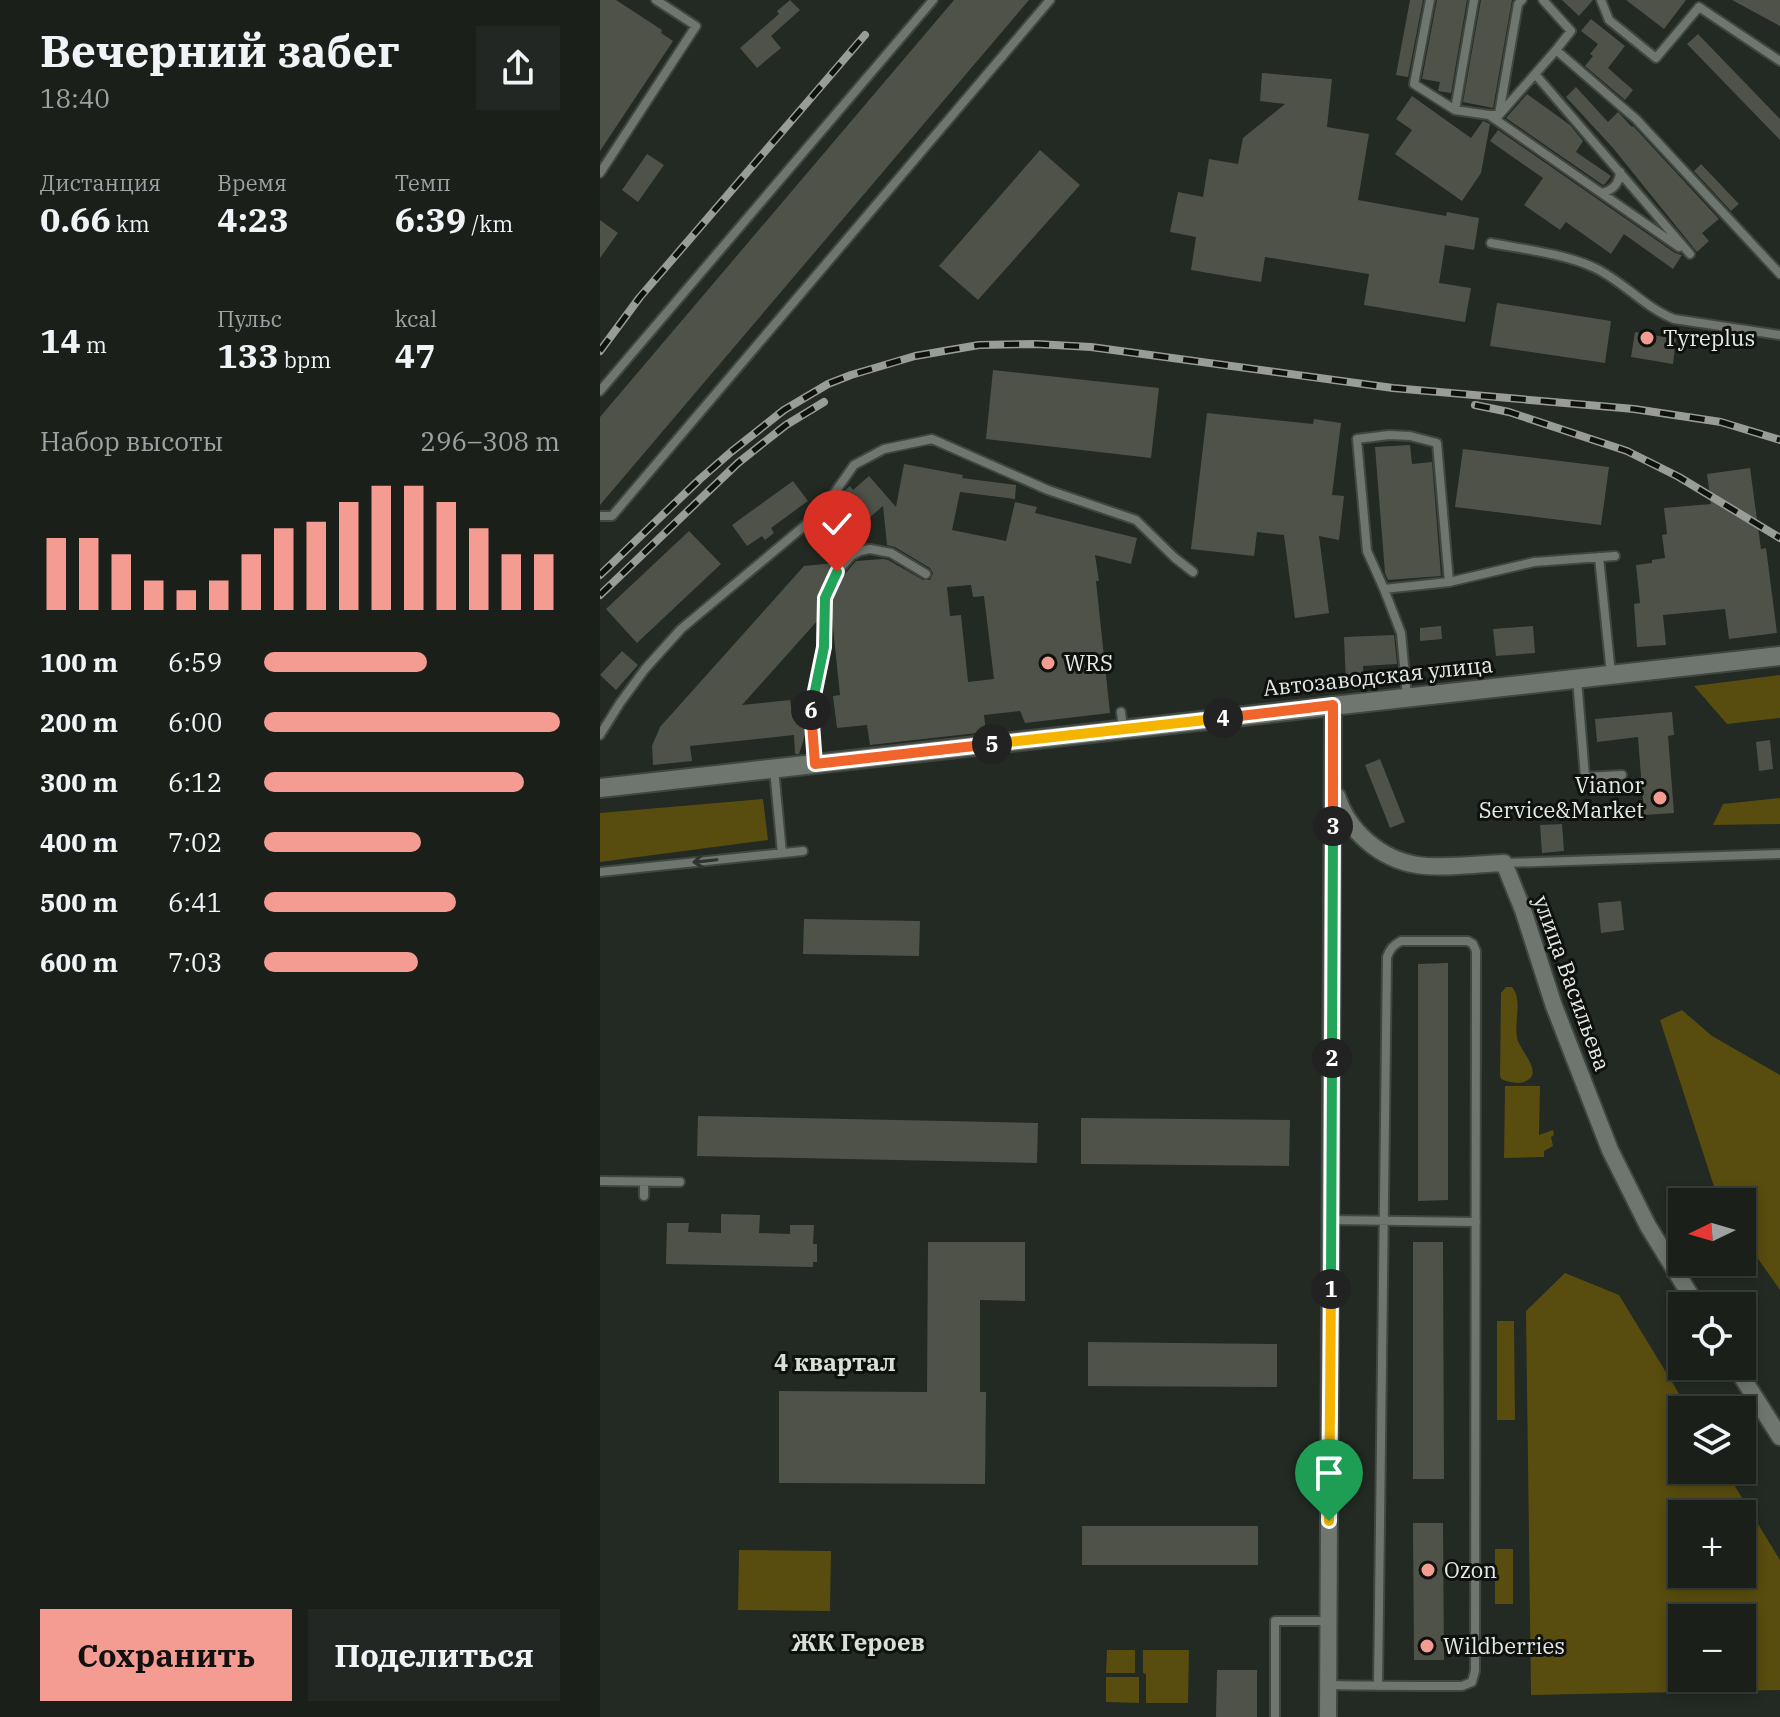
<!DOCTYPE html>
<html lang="ru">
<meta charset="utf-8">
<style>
body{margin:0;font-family:"IBM Plex Serif",serif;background:#232723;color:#f1f3f6;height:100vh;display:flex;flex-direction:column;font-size:30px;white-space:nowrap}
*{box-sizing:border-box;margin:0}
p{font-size:26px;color:#9fa2a2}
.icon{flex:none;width:44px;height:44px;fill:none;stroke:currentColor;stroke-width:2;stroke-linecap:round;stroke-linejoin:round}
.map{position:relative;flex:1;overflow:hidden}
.drawer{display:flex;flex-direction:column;background:#1a1f1a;width:600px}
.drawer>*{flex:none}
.needle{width:52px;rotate:265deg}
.fabs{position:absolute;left:1068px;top:1188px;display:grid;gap:16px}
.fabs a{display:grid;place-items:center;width:88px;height:88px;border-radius:0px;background:#1a1f1a;box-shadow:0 4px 12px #0003,0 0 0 2px #383d39;font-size:40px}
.pin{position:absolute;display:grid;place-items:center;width:68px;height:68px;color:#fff;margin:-82px -34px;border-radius:50% 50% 50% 0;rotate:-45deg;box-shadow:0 0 8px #0007}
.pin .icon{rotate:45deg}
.km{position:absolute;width:40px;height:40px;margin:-20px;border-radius:50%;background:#222;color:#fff;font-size:22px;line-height:40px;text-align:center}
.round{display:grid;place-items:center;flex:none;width:84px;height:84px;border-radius:0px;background:#232723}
.headline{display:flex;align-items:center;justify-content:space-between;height:136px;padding:0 40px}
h1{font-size:44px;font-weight:800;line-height:60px}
.metrics{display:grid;grid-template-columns:repeat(3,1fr);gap:12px;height:136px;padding:8px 40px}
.metrics div{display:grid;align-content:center}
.metrics b{font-size:34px;font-weight:800}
.metrics small{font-size:22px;font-weight:400}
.metrics p{font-size:22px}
.chart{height:224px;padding:16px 40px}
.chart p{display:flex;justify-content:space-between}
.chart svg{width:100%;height:144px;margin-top:8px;stroke:#f59c92;stroke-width:6}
.primary-button{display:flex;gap:16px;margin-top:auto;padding:16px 40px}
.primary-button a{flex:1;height:92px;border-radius:0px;background:#f59c92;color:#111;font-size:32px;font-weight:800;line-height:92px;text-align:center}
.primary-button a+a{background:#232723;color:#f1f3f6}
ul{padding:0 40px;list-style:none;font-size:26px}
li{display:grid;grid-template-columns:128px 96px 1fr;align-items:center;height:60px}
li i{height:20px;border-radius:10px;background:#f59c92}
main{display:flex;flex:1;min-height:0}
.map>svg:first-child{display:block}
.green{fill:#584c0e;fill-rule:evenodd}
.building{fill:#4f5249;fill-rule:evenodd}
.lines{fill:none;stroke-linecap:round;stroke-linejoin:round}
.service-casing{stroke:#404640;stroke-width:12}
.minor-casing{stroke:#404640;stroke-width:20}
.tertiary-casing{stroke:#404640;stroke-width:22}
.service{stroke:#6f766f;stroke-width:8}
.minor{stroke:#6f766f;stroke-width:16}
.tertiary{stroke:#6f766f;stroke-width:18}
.rail-casing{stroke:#989d98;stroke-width:8}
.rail{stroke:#0e110e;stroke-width:5;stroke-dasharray:15;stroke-linecap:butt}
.oneway{stroke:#303430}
.split-1-casing{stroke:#fff;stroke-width:16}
.split-2-casing{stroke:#fff;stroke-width:16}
.split-3-casing{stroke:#fff;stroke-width:16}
.split-4-casing{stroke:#fff;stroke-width:16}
.split-5-casing{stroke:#fff;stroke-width:16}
.split-6-casing{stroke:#fff;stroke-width:16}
.split-7-casing{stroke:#fff;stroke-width:16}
.split-1{stroke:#f5b400;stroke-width:10}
.split-2{stroke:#22a559;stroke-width:10}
.split-3{stroke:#22a559;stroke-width:10}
.split-4{stroke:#f0652b;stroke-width:10}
.split-5{stroke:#f5b400;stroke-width:10}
.split-6{stroke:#f0652b;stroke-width:10}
.split-7{stroke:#22a559;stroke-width:10}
.poi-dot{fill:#f59c92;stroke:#0e110e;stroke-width:3}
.labels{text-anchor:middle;stroke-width:6;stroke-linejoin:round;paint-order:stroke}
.poi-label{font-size:22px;fill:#e6eae6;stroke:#0e110e;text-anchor:start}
.street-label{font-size:22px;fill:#e6eae6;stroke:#0e110e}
.neighbourhood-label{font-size:24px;font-weight:bold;fill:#d7dfd7;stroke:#0e110e}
</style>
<main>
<section class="drawer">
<div class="headline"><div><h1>Вечерний забег</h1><p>18:40</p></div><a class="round"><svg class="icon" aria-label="share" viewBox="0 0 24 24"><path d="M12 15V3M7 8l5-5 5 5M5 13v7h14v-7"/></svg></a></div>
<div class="metrics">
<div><p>Дистанция</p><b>0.66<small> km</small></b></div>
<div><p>Время</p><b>4:23</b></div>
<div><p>Темп</p><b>6:39<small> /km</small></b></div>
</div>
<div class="metrics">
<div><b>14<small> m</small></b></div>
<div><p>Пульс</p><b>133<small> bpm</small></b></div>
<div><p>kcal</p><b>47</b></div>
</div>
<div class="chart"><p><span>Набор высоты</span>296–308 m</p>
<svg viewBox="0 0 160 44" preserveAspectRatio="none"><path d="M5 44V22M15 44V22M25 44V27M35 44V35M45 44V38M55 44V35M65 44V27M75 44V19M85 44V17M95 44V11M105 44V6M115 44V6M125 44V11M135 44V19M145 44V27M155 44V27"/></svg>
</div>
<ul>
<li><b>100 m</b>6:59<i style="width:55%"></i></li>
<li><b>200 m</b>6:00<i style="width:100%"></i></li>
<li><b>300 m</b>6:12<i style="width:88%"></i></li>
<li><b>400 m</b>7:02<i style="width:53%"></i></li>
<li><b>500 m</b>6:41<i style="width:65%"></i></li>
<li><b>600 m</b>7:03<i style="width:52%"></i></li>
</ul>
<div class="primary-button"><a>Сохранить</a><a>Поделиться</a></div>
</section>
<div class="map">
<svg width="1180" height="1717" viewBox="0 0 1180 1717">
<rect width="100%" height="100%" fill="#232923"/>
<path class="green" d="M1180,675V718L1127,724L1094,686Z
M1180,798V824L1113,825L1123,804Z
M163,799L168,840L0,862V813Z
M906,987H912C923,1000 914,1021 917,1037C918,1049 945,1073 926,1081C919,1085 909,1082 901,1079L900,1075L901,993Z
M1082,1010L1112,1036L1180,1075V1290L1142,1236V1202H1119L1060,1020Z
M905,1086H940L939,1135L953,1130L954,1135L951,1137L953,1146L944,1151V1157L904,1158Z
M965,1273L1019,1295L1089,1410H1082V1470H1125L1180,1560V1690L931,1695L926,1311ZM1082,1514H1142V1574H1082ZM1082,1618H1142V1678H1082Z
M897,1321H914L915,1420H897Z
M895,1549H913V1604H895Z
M139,1550L231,1551L230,1611L138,1610Z
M507,1650H535V1673H506Z
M543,1650H589L588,1703H546V1674L543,1673Z
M506,1677H539V1703L506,1702Z"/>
<path class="building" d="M0,0H16L62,30L61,33L73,41L0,151Z
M190,0L200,10L171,36L181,48L157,68L140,48L179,14L177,11Z
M354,0H429L0,505V417Z
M810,0H823L808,77L796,75Z
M837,0H867L851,93L838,91L840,82L822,79Z
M881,0H912L893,108L863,102Z
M962,0H993L979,16Z
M1026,0H1086L1064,29Z
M1132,0H1180V26Z
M991,19L1025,46L1008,68L1033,90L1025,100L985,66L993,56L990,54L998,44L981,31Z
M1098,34L1180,119V140L1087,44Z
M662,73L732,79L727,127L769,134L758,200L846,216L847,212L879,218L874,250L845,245L839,283L871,288L865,322L764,305L769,274L665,257L661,282L591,270L596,237L570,232L578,192L603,197L609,159L638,164L643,138L685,104L660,101Z
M976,87L1008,122L1018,112L1032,127L1033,126L1119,219L1102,233L1109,241L1097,252L1013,148L966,97Z
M927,94L970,125L983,141L976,152L1011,176L1005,184L1003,185L906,118Z
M812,96L871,138L883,121L890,124L881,173L862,201L795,154L812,130L796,119Z
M898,130L1075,253L1082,255L1073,269L1024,234L1011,254L966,222L960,230L924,205L943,178L890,141Z
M440,150L480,185L378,300L339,266Z
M47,154L64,165L38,202L22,190Z
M1101,164L1139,204L1131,211L1094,171Z
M0,220L18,233L0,258Z
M897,303L1011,321L1005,363L890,346Z
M1035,332L1076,339L1073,364L1031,357Z
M393,370L559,388L551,458L386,439Z
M607,413L713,424L714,419L741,423L732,495L744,496L739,540L719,536L729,613L695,618L684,535L657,532L654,556L591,549Z
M810,445L812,464L832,462L841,576L788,580L785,573L775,447Z
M863,449L1009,467L1001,525L855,507Z
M304,464L363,475L362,478L416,485L415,499L360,492L352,530L406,541L415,502L437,507L435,513L537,538L531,564L495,555L499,581H496L510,713L425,723L420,711L384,715L386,732L270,745L267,725L237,728L233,696L240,695L232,618V600L243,576L256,561L283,559L288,560L323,580H330L333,573L330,568L295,547L287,545L283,506L232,550L221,538L246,516L235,504L244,491L250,486L253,490L269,476L296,507ZM371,585L373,597L384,596L394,679L368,682L361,615L350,616L347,587Z
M1150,468L1161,549L1166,548L1177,633L1129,639L1125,609L1063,615L1066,645L1037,647L1034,604L1040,603L1036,565L1052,563V560L1065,558L1062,535L1067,534L1064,508L1111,504L1107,474Z
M193,481L208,501L171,528L174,533L165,540L162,536L147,546L132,525Z
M89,531L121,564L37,643L6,609Z
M235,563L231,569L218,596V620L142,705L190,700L191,707L199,706L201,720H205L206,732L199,754H195L194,735L90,746L92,761L53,765L52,746L60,727L204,566Z
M841,626L842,639L820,641V628Z
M933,626L935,653L896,656L893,629Z
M794,635L797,664L763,666L764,683L746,684L744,637Z
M22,651L38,665L16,690L0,675Z
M1072,712L1074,735L1068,736L1074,813L1044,815L1038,737L997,742L995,719Z
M1170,740L1173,769L1159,771L1156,742Z
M780,759L805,822L790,828L765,765Z
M962,824L964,851L942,853L940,825Z
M1021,901L1024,930L1001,933L998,903Z
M204,919L320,921L319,956L203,954Z
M848,963V1200L818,1201V964Z
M98,1116L438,1123L437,1163L97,1156Z
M481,1118L690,1120L689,1166L481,1164Z
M121,1214L160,1215L159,1233L190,1234V1225H214L213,1244H217V1262H213V1267L66,1264L67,1223H89L88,1232L121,1233Z
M328,1242H425V1301L380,1300V1392H386L385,1484L179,1483V1391L327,1392Z
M813,1242H843L844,1479H813Z
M488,1342L677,1344V1387L488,1386Z
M813,1523H843L844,1660H814Z
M482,1526H658V1565H482Z
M617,1670H657V1717H616Z"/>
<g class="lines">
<defs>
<path id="service" d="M830,0L814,84L855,110L889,115H899L935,74
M943,0L971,31L956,50L1036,119L1180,274
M1001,0L1009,20L1056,58L1099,7L1180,61
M956,50L935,74L1090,254
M855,110L874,0
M899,114L918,4L922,0
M889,115L1079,247
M0,173L96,26L56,0
M1002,193C1014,190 1019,183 1020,172
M891,243C923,249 966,254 995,268C1024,282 1044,307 1074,319L1180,335
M0,391L333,0
M0,516H12L450,0
M999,557L1011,674
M784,589L849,582L934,562L1015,556
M977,679L985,777L1022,775
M807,697L801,633L784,589L767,551L757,439L789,435L810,436L837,443L849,582
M521,712L523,729
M0,735L20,703L45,669L81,629L221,512L254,465L284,449L332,439L448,490L536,520L575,558L593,572
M215,763L211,709L224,647L225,598L237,572L251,556L260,551L270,549L291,553L326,574
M174,769L182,853
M905,863L1180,854
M0,872L203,851
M0,1181L80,1182
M44,1196V1182
M731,1220L876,1222
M729,1685C773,1686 817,1686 862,1686L872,1682L875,1671L876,951L873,944L868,941H801C793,945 790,949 787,957L778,1686
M675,1717V1621H728"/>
<path id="minor" d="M737,796C748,831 780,859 817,865C844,869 877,864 904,863L923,910L954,1006L1010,1150L1048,1226L1097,1306
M1135,1366L1180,1437
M728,1717L733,705"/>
<path id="tertiary" d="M0,788L1180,656"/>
</defs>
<use href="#service" class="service-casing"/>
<use href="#minor" class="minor-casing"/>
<use href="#tertiary" class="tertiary-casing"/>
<use href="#service" class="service"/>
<use href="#minor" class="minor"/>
<use href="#tertiary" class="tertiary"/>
<defs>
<path id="rail" d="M0,351L40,297L265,35
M875,405L909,412L1027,451L1079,477L1180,538
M0,575L100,479L131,452L184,410L228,384L251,375L315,356L379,345L436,344L491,347L793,388L1034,409L1121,422L1180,440
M0,595L138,463L186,425L224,402"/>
</defs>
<use href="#rail" class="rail-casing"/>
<use href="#rail" class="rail"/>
</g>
<defs><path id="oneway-shaft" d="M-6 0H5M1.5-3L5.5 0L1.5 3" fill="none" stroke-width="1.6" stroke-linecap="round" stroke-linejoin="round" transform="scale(2)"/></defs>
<use class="oneway" href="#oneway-shaft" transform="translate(105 861) rotate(174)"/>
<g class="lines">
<defs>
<path id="split-1" d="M729,1521L731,1289"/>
<path id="split-2" d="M731,1289L732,1058"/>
<path id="split-3" d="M732,1058L733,826"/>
<path id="split-4" d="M623,718L733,705V826"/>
<path id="split-5" d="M392,744L623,718"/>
<path id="split-6" d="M211,710L215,764L392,744"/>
<path id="split-7" d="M211,710L224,647L225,598L237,572"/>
</defs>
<use href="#split-1" class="split-1-casing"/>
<use href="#split-2" class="split-2-casing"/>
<use href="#split-3" class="split-3-casing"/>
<use href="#split-4" class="split-4-casing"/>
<use href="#split-5" class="split-5-casing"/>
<use href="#split-6" class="split-6-casing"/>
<use href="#split-7" class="split-7-casing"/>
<use href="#split-1" class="split-1"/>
<use href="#split-2" class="split-2"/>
<use href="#split-3" class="split-3"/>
<use href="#split-4" class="split-4"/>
<use href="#split-5" class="split-5"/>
<use href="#split-6" class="split-6"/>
<use href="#split-7" class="split-7"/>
</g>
<g class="poi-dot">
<circle cx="1047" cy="338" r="8"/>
<circle cx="448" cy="663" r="8"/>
<circle cx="1060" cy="798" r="8"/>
<circle cx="828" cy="1570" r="8"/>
<circle cx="827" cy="1646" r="8"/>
</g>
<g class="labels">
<g class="poi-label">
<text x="1063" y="346">Tyreplus</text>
<text x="464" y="671">WRS</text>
<text x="1044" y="793" text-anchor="end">Vianor<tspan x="1044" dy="25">Service&amp;Market</tspan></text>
<text x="844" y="1578">Ozon</text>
<text x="843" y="1654">Wildberries</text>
</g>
<g class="street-label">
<text transform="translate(778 676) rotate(-6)" y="8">Автозаводская улица</text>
<text transform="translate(972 983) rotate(70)" y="8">улица Васильева</text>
</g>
<g class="neighbourhood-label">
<text x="235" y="1371">4 квартал</text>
<text x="258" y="1651">ЖК Героев</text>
</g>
</g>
</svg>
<div class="fabs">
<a><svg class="needle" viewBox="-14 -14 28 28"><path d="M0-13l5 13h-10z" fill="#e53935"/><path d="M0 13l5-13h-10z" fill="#9fa2a2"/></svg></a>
<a><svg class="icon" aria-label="locate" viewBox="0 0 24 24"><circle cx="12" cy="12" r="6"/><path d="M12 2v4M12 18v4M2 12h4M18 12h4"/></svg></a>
<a><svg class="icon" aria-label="layers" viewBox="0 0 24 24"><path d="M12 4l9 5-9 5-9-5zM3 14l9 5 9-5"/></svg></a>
<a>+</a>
<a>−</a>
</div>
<div class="pin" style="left:729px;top:1521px;background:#1e9e55"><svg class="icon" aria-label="arrive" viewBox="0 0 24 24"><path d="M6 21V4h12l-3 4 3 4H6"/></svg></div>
<div class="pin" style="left:237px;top:572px;background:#d93025"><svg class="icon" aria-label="check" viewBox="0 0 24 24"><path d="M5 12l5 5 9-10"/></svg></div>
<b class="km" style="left:731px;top:1289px">1</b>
<b class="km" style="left:732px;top:1058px">2</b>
<b class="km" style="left:733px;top:826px">3</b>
<b class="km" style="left:623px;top:718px">4</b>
<b class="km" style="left:392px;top:744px">5</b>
<b class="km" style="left:211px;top:710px">6</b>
</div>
</main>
